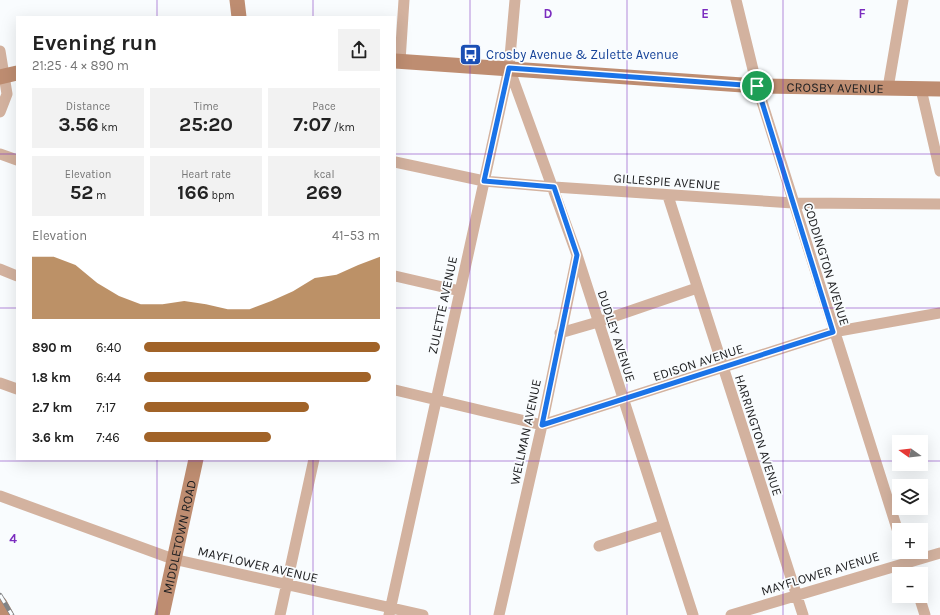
<!DOCTYPE html>
<meta charset="utf-8">
<style>
body{margin:0;font-family:Karla,sans-serif;background:#f2f2f2;color:#222;height:100vh;display:flex;flex-direction:column;font-size:15px;white-space:nowrap}
*{box-sizing:border-box;margin:0}
p{font-size:13px;color:#767676}
.icon{flex:none;width:22px;height:22px;fill:none;stroke:currentColor;stroke-width:2;stroke-linecap:round;stroke-linejoin:round}
.map{position:relative;flex:1;overflow:hidden}
.drawer{position:absolute;left:16px;top:16px;width:380px;height:444px;display:flex;flex-direction:column;background:#fff;border-radius:0px;box-shadow:0 4px 16px #0002}
.drawer>*{flex:none}
.needle{width:26px;rotate:284deg}
.buttons{position:absolute;left:892px;top:435px;display:grid;gap:8px}
.buttons a{display:grid;place-items:center;width:36px;height:36px;border-radius:0px;background:#fff;box-shadow:0 4px 16px #0002;font-size:20px}
.pin{position:absolute;display:grid;place-items:center;width:34px;height:34px;color:#fff;margin:-17px;border:2px solid #fff;border-radius:50%;box-shadow:0 1px 4px #0007}
.round{display:grid;place-items:center;flex:none;width:42px;height:42px;border-radius:0px;background:#f2f2f2}
.overview{display:flex;align-items:center;justify-content:space-between;height:68px;padding:0 16px}
h1{font-size:22px;font-weight:700;line-height:30px}
.figures{display:grid;grid-template-columns:repeat(3,1fr);gap:6px;height:68px;padding:4px 16px}
.figures div{display:grid;align-content:center;border-radius:0px;background:#f2f2f2;text-align:center}
.figures b{font-size:20px;font-weight:700}
.figures small{font-size:11px;font-weight:400}
.figures p{font-size:11px}
.chart{height:112px;padding:8px 16px}
.chart p{display:flex;justify-content:space-between}
.chart svg{width:100%;height:72px;margin-top:4px;fill:#a16328;opacity:.7}
ul{padding:0 16px;list-style:none;font-size:13px}
li{display:grid;grid-template-columns:64px 48px 1fr;align-items:center;height:30px}
li i{height:10px;border-radius:5px;background:#a16328}
.map>svg:first-child{display:block}
.lines{fill:none;stroke-linecap:round;stroke-linejoin:round}
.street{stroke:#d3b29f;stroke-width:11}
.secondary{stroke:#be8d71;stroke-width:15}
.rail-casing{stroke:#828486;stroke-width:4.5}
.rail{stroke:#f9fcfe;stroke-width:3;stroke-dasharray:9;stroke-linecap:butt}
.route-casing{stroke:#fff;stroke-width:8}
.route{stroke:#1a73e8;stroke-width:5}
.grid{fill:none;stroke:#7b2cbf;stroke-width:1;stroke-opacity:0.55}
.labels{text-anchor:middle;stroke-width:3.5;stroke-linejoin:round;paint-order:stroke}
.transit-label{font-size:13px;fill:#164399;stroke:#f9fcfe;text-anchor:start}
.street-label{font-size:13px;fill:#1e1f21;stroke:#f9fcfe}
.grid-label{font-size:13px;text-anchor:middle;font-weight:bold;fill:#7b2cbf;stroke:#f9fcfe;stroke-width:3.5;stroke-linejoin:round;paint-order:stroke}
</style>
<div class="map">
<svg width="940" height="615" viewBox="0 0 940 615">
<rect width="100%" height="100%" fill="#f9fcfe"/>
<g class="lines">
<path class="street" d="M736,0L757,86L899,535
M0,51L7,94L0,112
M400,61L404,0
M509,68L577,255L693,615
M888,88L903,0
M921,89L940,171
M0,154L17,160
M395,162L484,181L554,187L793,203L940,204
M668,196L803,615
M0,269L17,276
M395,276L460,291
M560,333L598,322L697,288
M0,383L17,389
M395,390L542,425L833,332L940,313
M0,496L173,559L423,615
M599,546L664,525
M905,552L912,574
M919,596L925,615
M280,615L314,459
M389,615L509,68L515,0
M499,615L542,425L577,256
M731,615L940,553"/>
<g class="secondary">
<path d="M237,0L239,17"/>
<path id="s1" d="M395,61L757,86L940,89"/>
<path d="M0,77L17,73"/>
<path d="M0,604L6,615"/>
<path id="s2" d="M162,615L196,459"/>
</g>
<defs>
<path id="rail" d="M0,595L12,615"/>
</defs>
<use href="#rail" class="rail-casing"/>
<use href="#rail" class="rail"/>
</g>
<g class="lines">
<defs>
<path id="route" d="M509,68L757,86L833,332L542,425L577,255L554,187L484,181Z"/>
</defs>
<use href="#route" class="route-casing"/>
<use href="#route" class="route"/>
</g>
<path class="grid" d="M157,0V17M313,0V17M470,0V615M627,0V615M783,0V615M0,154H17M395,154H940M0,308H17M395,308H940M157,459V615M313,459V615M0,461H899M921,461H940"/>
<defs>
<symbol id="bus-square" viewBox="-11 -11 22 22"><rect x="-9" y="-9" width="18" height="18" rx="4" fill="#1a4fb4" stroke="#f9fcfe"/><path d="M-5-6H5V4H4V6H2V4H-2V6H-4V4H-5ZM-3.5-4V0h7V-4ZM-3.5 1.2v1.5H-2V1.2ZM2 1.2v1.5H3.5V1.2Z" fill="#fff"/></symbol>
</defs>
<g fill-rule="evenodd">
<use href="#bus-square" x="458" y="42" width="25" height="25"/>
</g>
<g class="labels">
<g class="transit-label">
<text x="486" y="59">Crosby Avenue &amp; Zulette Avenue</text>
</g>
<g class="street-label">
<text dy="5" stroke="none"><textPath href="#s1" startOffset="441">CROSBY AVENUE</textPath></text>
<text transform="translate(667 181) rotate(4)" y="5">GILLESPIE AVENUE</text>
<text transform="translate(827 264) rotate(73)" y="5">CODDINGTON AVENUE</text>
<text transform="translate(442 305) rotate(-78)" y="5">ZULETTE AVENUE</text>
<text transform="translate(617 336) rotate(72)" y="5">DUDLEY AVENUE</text>
<text transform="translate(698 362) rotate(-18)" y="5">EDISON AVENUE</text>
<text transform="translate(525 432) rotate(-78)" y="5">WELLMAN AVENUE</text>
<text transform="translate(759 435) rotate(72)" y="5">HARRINGTON AVENUE</text>
<text dy="5" stroke="none"><textPath href="#s2" startOffset="80">MIDDLETOWN ROAD</textPath></text>
<text transform="translate(258 564) rotate(13)" y="5">MAYFLOWER AVENUE</text>
<text transform="translate(820 573) rotate(-17)" y="5">MAYFLOWER AVENUE</text>
</g>
</g>
<g class="grid-label">
<text x="548" y="18">D</text>
<text x="705" y="18">E</text>
<text x="862" y="18">F</text>
<text x="13" y="543">4</text>
</g>
</svg>
<div class="buttons">
<a><svg class="needle" viewBox="-14 -14 28 28"><path d="M0-13l5 13h-10z" fill="#e53935"/><path d="M0 13l5-13h-10z" fill="#767676"/></svg></a>
<a><svg class="icon" aria-label="layers" viewBox="0 0 24 24"><path d="M12 4l9 5-9 5-9-5zM3 14l9 5 9-5"/></svg></a>
<a>+</a>
<a>−</a>
</div>
<div class="pin" style="left:757px;top:86px;background:#1e9e55"><svg class="icon" aria-label="arrive" viewBox="0 0 24 24"><path d="M6 21V4h12l-3 4 3 4H6"/></svg></div>
<section class="drawer">
<div class="overview"><div><h1>Evening run</h1><p>21:25 · 4 × 890 m</p></div><a class="round"><svg class="icon" aria-label="share" viewBox="0 0 24 24"><path d="M12 15V3M7 8l5-5 5 5M5 13v7h14v-7"/></svg></a></div>
<div class="figures">
<div><p>Distance</p><b>3.56<small> km</small></b></div>
<div><p>Time</p><b>25:20</b></div>
<div><p>Pace</p><b>7:07<small> /km</small></b></div>
</div>
<div class="figures">
<div><p>Elevation</p><b>52<small> m</small></b></div>
<div><p>Heart rate</p><b>166<small> bpm</small></b></div>
<div><p>kcal</p><b>269</b></div>
</div>
<div class="chart"><p><span>Elevation</span>41–53 m</p>
<svg viewBox="0 0 160 44" preserveAspectRatio="none"><path d="M0 44V6L10 6L20 11L30 22L40 30L50 35L60 35L70 33L80 35L90 38L100 38L110 33L120 27L130 19L140 17L150 11L160 6V44z"/></svg>
</div>
<ul>
<li><b>890 m</b>6:40<i style="width:100%"></i></li>
<li><b>1.8 km</b>6:44<i style="width:96%"></i></li>
<li><b>2.7 km</b>7:17<i style="width:70%"></i></li>
<li><b>3.6 km</b>7:46<i style="width:54%"></i></li>
</ul>
</section>
</div>
